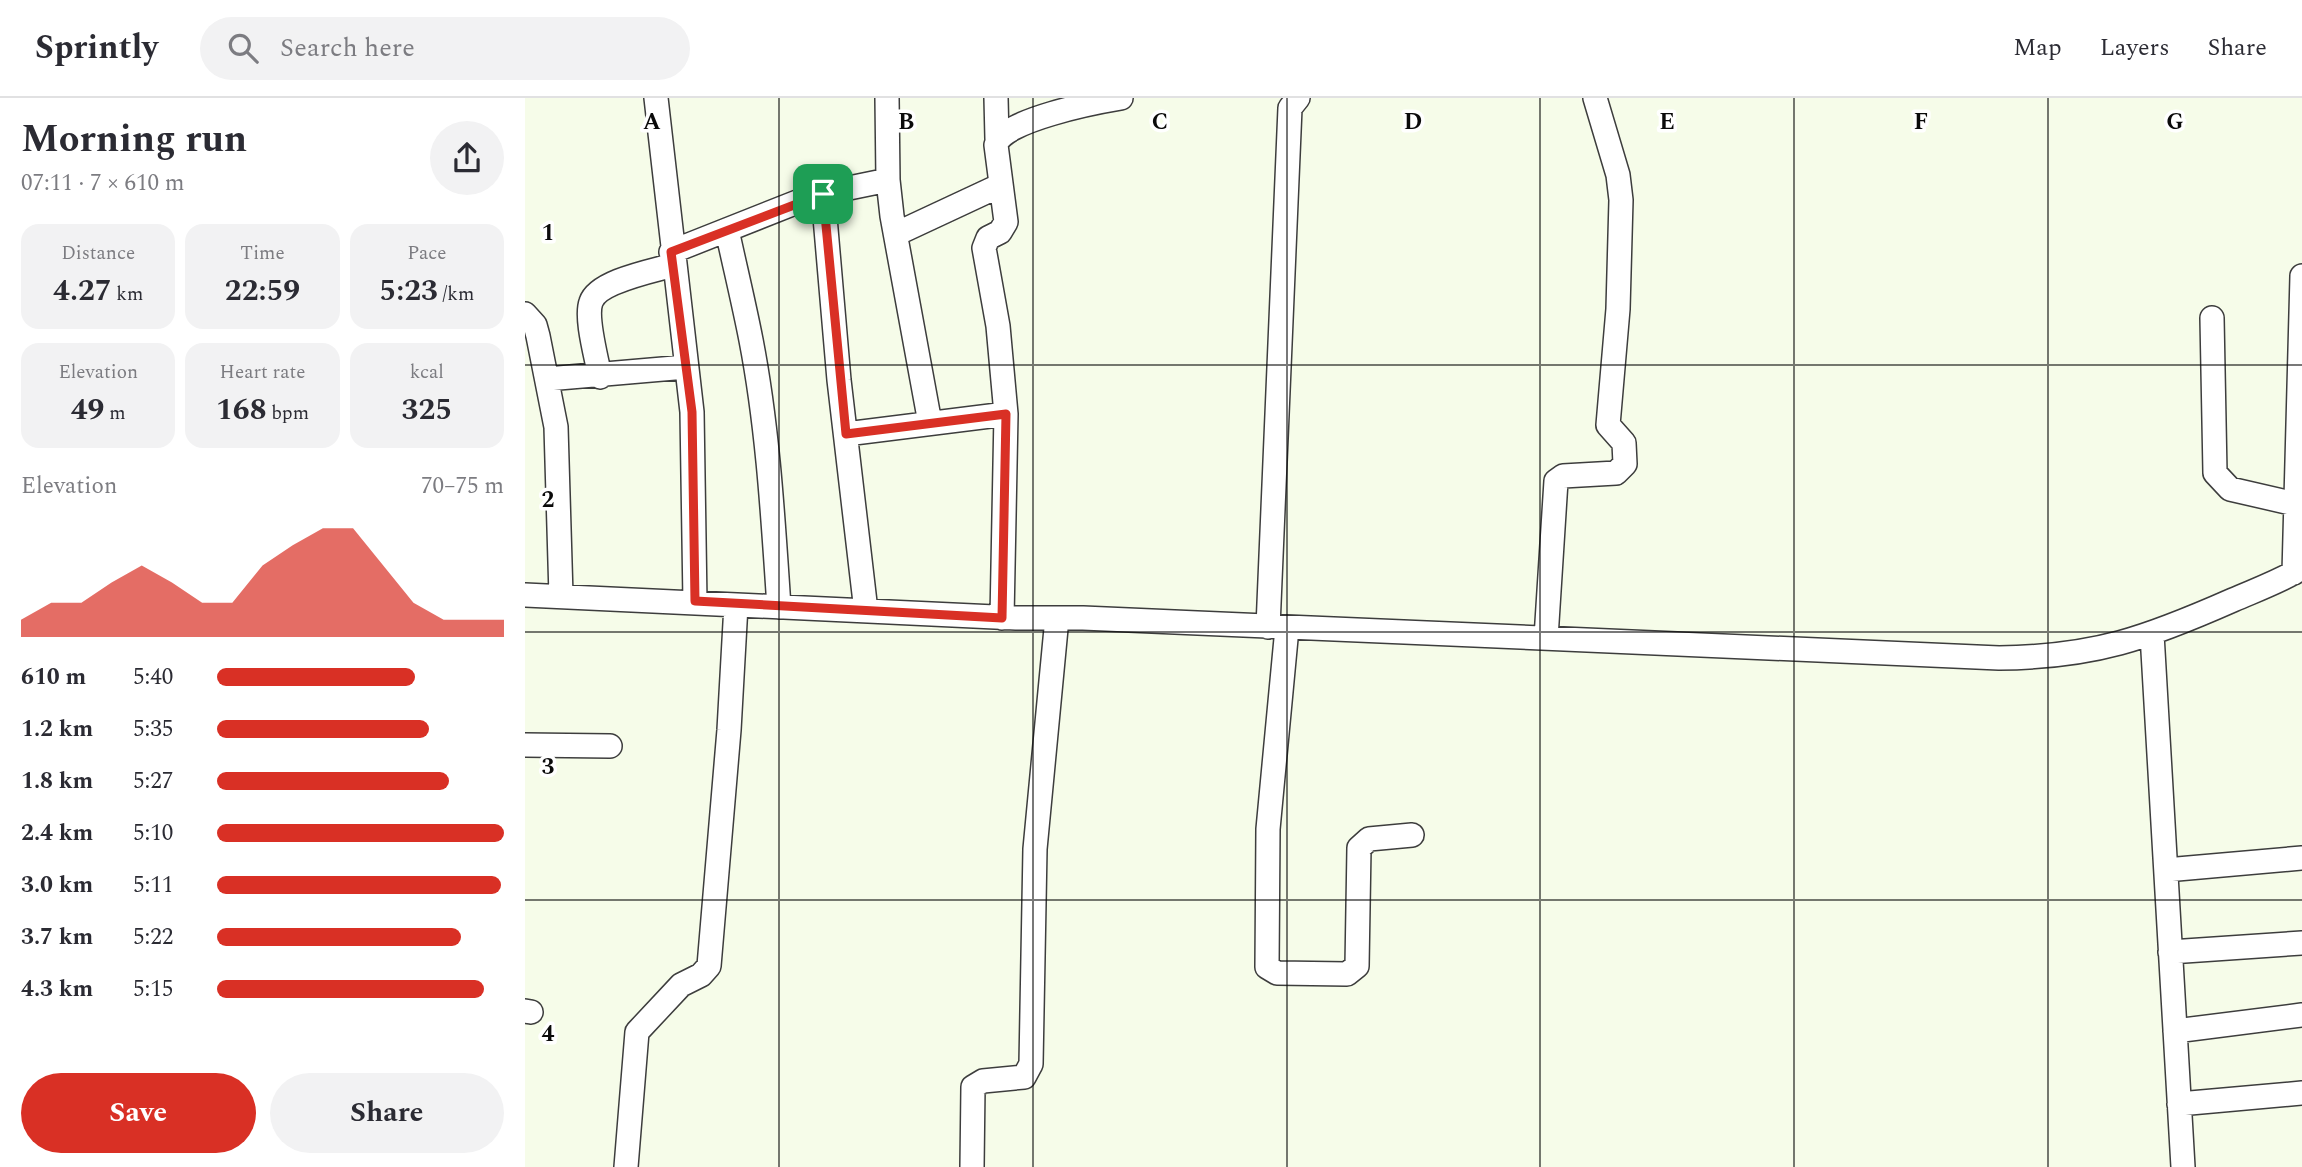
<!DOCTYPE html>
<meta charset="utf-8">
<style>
body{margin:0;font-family:Spectral,serif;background:#f2f2f3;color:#2b2b33;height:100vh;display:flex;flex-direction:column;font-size:26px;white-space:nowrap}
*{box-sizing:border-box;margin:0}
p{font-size:23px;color:#7c7c81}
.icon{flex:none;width:38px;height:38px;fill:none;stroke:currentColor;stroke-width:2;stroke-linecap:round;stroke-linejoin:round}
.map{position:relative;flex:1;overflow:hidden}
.drawer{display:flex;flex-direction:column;background:#fff;width:525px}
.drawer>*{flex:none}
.pin{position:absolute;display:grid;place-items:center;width:60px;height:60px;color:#fff;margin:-30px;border-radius:14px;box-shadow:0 4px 10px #0006}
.round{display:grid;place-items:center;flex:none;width:74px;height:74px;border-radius:37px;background:#f2f2f3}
.summary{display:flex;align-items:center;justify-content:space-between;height:119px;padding:0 21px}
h1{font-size:38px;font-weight:700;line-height:52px}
.figures{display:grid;grid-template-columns:repeat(3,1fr);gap:10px;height:119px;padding:7px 21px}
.figures div{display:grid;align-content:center;border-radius:18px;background:#f2f2f3;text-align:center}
.figures b{font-size:30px;font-weight:700}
.figures small{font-size:19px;font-weight:400}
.figures p{font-size:19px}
.chart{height:196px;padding:14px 21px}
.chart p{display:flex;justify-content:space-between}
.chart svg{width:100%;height:126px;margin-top:7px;fill:#d93025;opacity:.7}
.primary-button{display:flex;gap:14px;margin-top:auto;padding:14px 21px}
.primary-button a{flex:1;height:80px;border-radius:42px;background:#d93025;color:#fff;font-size:28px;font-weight:700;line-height:80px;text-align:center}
.primary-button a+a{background:#f2f2f3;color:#2b2b33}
ul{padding:0 21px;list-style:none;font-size:23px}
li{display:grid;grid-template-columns:112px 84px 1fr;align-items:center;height:52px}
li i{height:18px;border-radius:9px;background:#d93025}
header{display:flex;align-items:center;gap:42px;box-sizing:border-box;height:98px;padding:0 35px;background:#fff;border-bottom:2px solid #e1e1e2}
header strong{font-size:33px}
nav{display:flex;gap:38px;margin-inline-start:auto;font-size:24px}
.search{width:490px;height:63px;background:#f2f2f3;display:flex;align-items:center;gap:18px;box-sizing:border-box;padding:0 24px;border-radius:38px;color:#7c7c81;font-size:26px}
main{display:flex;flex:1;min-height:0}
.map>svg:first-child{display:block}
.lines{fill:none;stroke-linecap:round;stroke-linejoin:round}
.minor-casing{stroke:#3d3d3d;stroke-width:26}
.minor{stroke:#fff;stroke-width:23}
.route-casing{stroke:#fff;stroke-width:14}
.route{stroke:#d93025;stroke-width:9}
.grid{fill:none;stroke:#0a0a0a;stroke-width:2;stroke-opacity:0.55}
.grid-label{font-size:23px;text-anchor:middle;font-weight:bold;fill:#0a0a0a;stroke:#fff;stroke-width:7;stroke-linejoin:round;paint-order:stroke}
</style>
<header>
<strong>Sprintly</strong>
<div class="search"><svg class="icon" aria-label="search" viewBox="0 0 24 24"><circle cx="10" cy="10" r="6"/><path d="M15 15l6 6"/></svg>Search here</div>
<nav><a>Map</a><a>Layers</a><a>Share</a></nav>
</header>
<main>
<section class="drawer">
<div class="summary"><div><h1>Morning run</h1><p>07:11 · 7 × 610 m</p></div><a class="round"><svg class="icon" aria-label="share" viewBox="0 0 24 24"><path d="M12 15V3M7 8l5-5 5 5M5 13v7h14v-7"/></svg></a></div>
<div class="figures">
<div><p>Distance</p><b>4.27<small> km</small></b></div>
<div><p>Time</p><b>22:59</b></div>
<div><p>Pace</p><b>5:23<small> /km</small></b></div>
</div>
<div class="figures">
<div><p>Elevation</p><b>49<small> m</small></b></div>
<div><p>Heart rate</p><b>168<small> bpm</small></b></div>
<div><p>kcal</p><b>325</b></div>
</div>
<div class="chart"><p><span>Elevation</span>70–75 m</p>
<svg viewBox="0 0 160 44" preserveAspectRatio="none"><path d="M0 44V38L10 32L20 32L30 25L40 19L50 25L60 32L70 32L80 19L90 12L100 6L110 6L120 19L130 32L140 38L150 38L160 38V44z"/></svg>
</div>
<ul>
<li><b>610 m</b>5:40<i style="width:69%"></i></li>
<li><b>1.2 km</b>5:35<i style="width:74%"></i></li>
<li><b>1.8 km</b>5:27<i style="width:81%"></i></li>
<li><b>2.4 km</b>5:10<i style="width:100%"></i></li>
<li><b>3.0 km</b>5:11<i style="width:99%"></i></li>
<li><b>3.7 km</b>5:22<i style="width:85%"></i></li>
<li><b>4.3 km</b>5:15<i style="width:93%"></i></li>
</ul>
<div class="primary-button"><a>Save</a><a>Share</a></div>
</section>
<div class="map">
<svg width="1777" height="1069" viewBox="0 0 1777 1069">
<rect width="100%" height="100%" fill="#f6fce9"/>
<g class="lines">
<defs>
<path id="minor" d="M131,0L167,314L170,504
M362,0L363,82L367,118L405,325
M471,0L472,41
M298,96L314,282L341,513
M202,132C210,169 219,206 226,242C243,330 248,420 254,509
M371,136L476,87
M146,154L290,97L363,82
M0,216L10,227L13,238L31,329L36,498
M1687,220L1690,375L1705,391L1770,406
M75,279C72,261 60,220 66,204C73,183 128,173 148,167
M22,281L161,269
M321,336L481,316
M1769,475L1777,178
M0,497L491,520H558L1474,560C1570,559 1622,540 1708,502C1731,492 1756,483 1777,470
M477,520L481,316L473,228L459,150L463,140L475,134L481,124L471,47C477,22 572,4 596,0
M743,529L765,10L773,0
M762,530L743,731L742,869L752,875L822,876L832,868L834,750L844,741L887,737
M1627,536L1658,1069
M1021,540L1031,383L1038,378L1091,375L1100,366L1099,345L1083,327L1093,211L1096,102L1093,77L1070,0
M0,647L85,648
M1641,772L1777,760
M1645,854L1777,845
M0,913L6,914
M1650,933L1777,917
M1654,1006L1777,995
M101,1069L112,934L156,887L176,877L184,868L204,632L211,507
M447,1069L448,989L458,983L499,979L506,966L510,751L532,520"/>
</defs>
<use href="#minor" class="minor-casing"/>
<use href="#minor" class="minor"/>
</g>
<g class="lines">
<defs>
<path id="route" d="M298,96L321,336L481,316L477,520L170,503L167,314L146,154Z"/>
</defs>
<use href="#route" class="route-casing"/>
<use href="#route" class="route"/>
</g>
<path class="grid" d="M254,0V1069M508,0V1069M762,0V1069M1015,0V1069M1269,0V1069M1523,0V1069M0,267H1777M0,534H1777M0,802H1777"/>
<g class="grid-label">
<text x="127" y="31">A</text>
<text x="381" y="31">B</text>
<text x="635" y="31">C</text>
<text x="888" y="31">D</text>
<text x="1142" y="31">E</text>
<text x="1396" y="31">F</text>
<text x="1650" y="31">G</text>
<text x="23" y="142">1</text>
<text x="23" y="409">2</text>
<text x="23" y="676">3</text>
<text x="23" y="943">4</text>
</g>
</svg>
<div class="pin" style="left:298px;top:96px;background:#1e9e55"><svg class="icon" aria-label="arrive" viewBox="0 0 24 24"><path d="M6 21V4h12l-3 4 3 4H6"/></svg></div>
</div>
</main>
